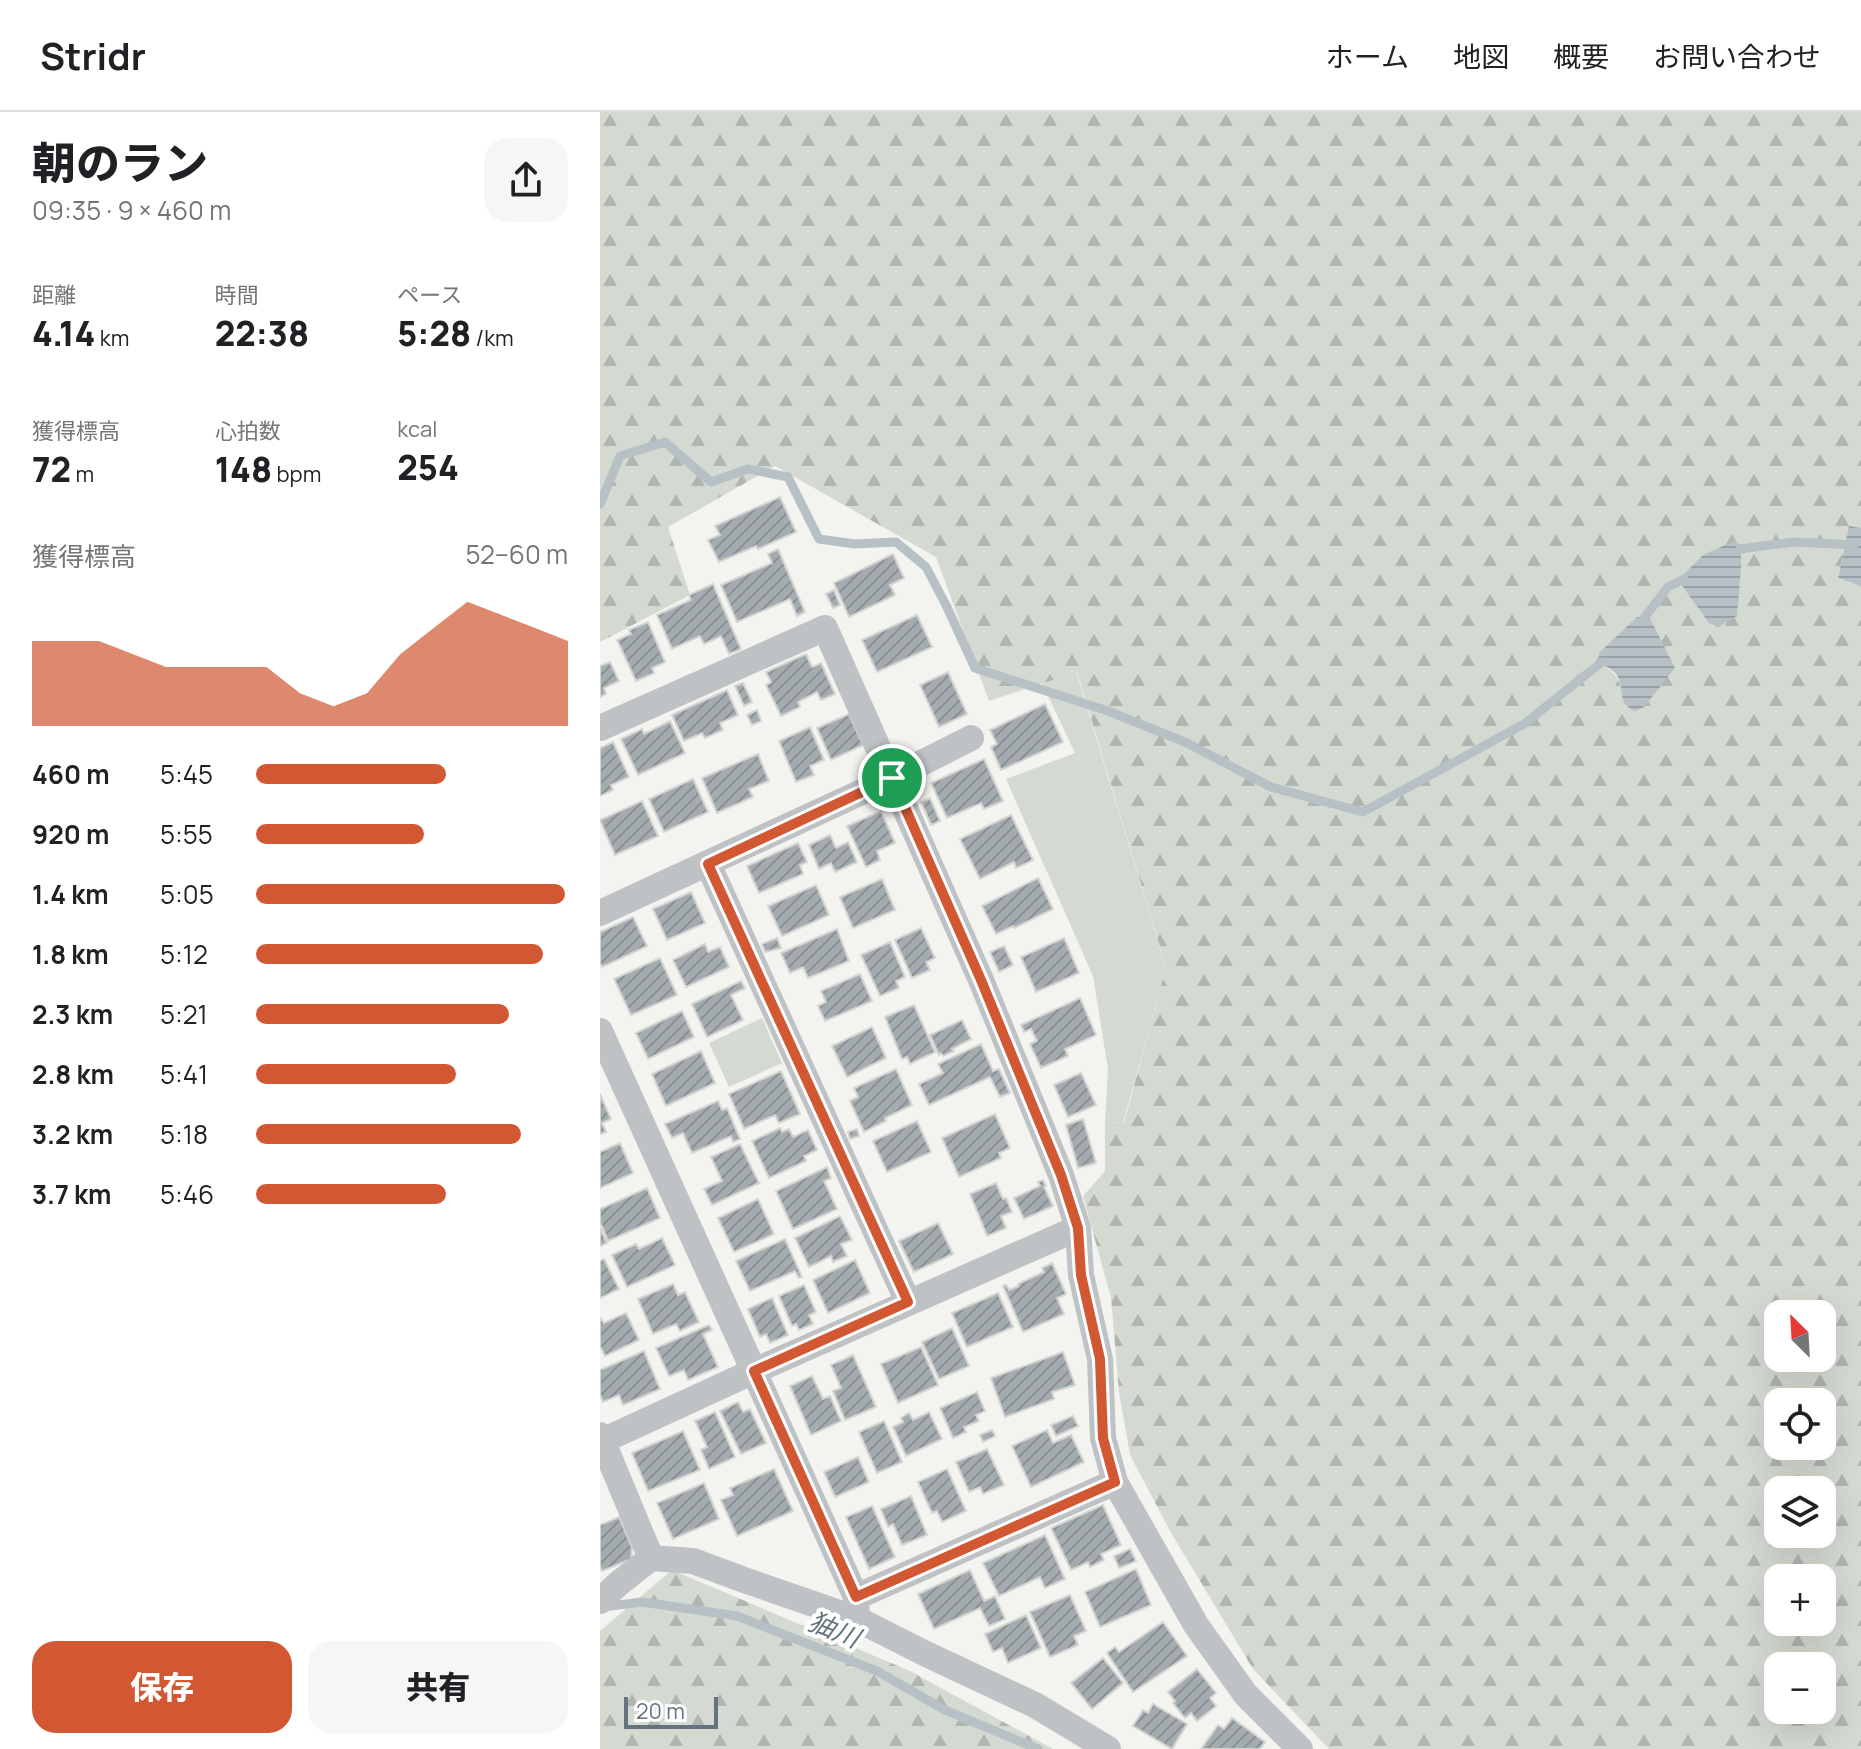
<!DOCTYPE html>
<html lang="ja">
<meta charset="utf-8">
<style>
body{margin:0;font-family:Manrope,"Noto Sans JP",sans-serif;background:#f6f6f6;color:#202124;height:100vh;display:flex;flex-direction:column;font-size:30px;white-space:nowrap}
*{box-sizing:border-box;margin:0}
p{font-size:26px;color:#757577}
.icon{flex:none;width:44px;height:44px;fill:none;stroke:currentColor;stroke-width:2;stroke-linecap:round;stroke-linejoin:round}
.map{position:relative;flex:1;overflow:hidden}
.sheet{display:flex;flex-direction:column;background:#fff;width:600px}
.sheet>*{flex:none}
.needle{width:52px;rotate:336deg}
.tools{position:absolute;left:1164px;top:1188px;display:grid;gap:16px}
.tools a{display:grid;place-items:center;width:72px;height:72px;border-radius:16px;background:#fff;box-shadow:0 8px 32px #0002;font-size:40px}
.scale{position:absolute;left:24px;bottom:20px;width:94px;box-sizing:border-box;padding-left:8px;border:4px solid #65737e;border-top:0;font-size:22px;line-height:28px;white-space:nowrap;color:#65737e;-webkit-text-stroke:6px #fff;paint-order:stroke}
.pin{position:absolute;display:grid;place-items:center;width:68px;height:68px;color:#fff;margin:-34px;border:4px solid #fff;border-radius:50%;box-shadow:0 2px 8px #0007}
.round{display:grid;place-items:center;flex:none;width:84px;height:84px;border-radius:24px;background:#f6f6f6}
.headline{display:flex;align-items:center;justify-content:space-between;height:136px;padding:0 32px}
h1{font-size:44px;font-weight:800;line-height:60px}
.metrics{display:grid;grid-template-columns:repeat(3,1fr);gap:12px;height:136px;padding:8px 32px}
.metrics div{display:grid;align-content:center}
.metrics b{font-size:34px;font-weight:800}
.metrics small{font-size:22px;font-weight:400}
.metrics p{font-size:22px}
.chart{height:224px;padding:16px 32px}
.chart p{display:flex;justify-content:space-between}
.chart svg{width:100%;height:144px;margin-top:8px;fill:#d15832;opacity:.7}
.button{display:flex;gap:16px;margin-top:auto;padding:16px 32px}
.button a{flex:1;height:92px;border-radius:24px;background:#d15832;color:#fff;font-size:32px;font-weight:800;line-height:92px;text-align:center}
.button a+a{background:#f6f6f6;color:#202124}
ul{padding:0 32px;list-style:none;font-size:26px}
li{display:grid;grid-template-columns:128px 96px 1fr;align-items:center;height:60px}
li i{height:20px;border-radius:10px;background:#d15832}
header{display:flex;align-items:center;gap:48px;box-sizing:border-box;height:112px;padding:0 40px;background:#fff;border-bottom:2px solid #e0e0e0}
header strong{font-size:38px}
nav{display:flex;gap:44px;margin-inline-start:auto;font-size:28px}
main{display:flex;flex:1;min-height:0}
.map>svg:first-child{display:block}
.green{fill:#d4dad1}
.forest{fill:url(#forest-firs);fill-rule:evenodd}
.water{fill:url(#water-rules)}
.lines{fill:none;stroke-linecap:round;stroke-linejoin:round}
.stream{stroke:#b7c1c5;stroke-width:9}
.building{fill:url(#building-hatch);stroke:#d4d4d2;stroke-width:2}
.street{stroke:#bfc2c5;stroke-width:26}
.route-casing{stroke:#fff;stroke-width:16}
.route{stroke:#d15832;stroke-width:10}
.labels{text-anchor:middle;stroke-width:8;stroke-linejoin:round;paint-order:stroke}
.water-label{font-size:26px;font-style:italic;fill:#61747b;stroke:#fff}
</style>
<header>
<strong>Stridr</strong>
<nav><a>ホーム</a><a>地図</a><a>概要</a><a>お問い合わせ</a></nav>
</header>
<main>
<section class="sheet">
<div class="headline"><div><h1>朝のラン</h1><p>09:35 · 9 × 460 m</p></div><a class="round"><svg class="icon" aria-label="share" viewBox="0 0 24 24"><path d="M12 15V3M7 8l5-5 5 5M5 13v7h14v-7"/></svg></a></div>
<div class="metrics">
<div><p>距離</p><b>4.14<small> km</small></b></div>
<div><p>時間</p><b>22:38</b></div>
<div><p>ペース</p><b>5:28<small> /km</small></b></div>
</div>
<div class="metrics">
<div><p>獲得標高</p><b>72<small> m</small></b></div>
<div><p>心拍数</p><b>148<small> bpm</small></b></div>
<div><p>kcal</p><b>254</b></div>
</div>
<div class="chart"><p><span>獲得標高</span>52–60 m</p>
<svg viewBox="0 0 160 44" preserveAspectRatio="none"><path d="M0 44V18L10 18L20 18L30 22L40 26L50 26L60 26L70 26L80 34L90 38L100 34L110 22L120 14L130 6L140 10L150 14L160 18V44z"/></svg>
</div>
<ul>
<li><b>460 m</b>5:45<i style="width:61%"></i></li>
<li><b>920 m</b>5:55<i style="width:54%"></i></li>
<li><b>1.4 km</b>5:05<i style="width:99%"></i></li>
<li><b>1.8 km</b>5:12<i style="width:92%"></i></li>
<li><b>2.3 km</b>5:21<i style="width:81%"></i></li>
<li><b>2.8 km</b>5:41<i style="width:64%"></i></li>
<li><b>3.2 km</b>5:18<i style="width:85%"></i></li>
<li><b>3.7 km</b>5:46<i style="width:61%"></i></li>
</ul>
<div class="button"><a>保存</a><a>共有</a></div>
</section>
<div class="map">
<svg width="1261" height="1637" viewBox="0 0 1261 1637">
<defs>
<pattern id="forest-firs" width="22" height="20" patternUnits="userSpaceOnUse" patternTransform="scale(2)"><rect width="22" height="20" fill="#d4dad1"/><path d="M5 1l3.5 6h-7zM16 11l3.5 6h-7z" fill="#b0b5af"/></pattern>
<pattern id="water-rules" width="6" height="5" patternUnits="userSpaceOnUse" patternTransform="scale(2)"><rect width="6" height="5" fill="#b7c1c5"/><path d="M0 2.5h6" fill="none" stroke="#98a1a5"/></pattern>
<pattern id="building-hatch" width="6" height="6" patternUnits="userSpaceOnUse" patternTransform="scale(2)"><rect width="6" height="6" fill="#a5acb0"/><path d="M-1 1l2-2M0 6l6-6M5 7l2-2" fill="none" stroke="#8a9094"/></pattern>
</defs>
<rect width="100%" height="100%" fill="#f3f3f0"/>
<path class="green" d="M476,559L566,856L523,1011L505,1010L508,957L493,864L406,667L475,641L442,571Z
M162,906L182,951L129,975L109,931Z"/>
<path class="forest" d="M0,0H1261V416L1249,415L1238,466L1261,474V1637H729L653,1557L570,1419L530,1343L519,1280L511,1186L483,1084L505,1059V1010L524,1011L566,855L477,560L389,589L336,445L175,354L68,415L90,483L0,530ZM1007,556L1075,557L1022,587C1021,572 1020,565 1007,556ZM1178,1202H1222V1246H1178ZM1178,1290H1222V1334H1178ZM1178,1378H1222V1422H1178ZM1178,1466H1222V1510H1178ZM1178,1554H1222V1598H1178Z
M72,1458L310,1559L453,1637H0V1519Z"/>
<path class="water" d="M1249,414L1261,416V474L1238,466Z
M1134,429L1141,434V455L1137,504L1118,515L1109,511L1078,468L1103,443Z
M1037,505L1050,506L1075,556L1044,595L1035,599C1014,590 1027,575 1015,561C1011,557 1004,553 999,549V541Z"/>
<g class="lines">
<path class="stream" d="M0,392L20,344L65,330L111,370L148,357L188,365L219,427L255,432L296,430L326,455L346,493L375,556L508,599L585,630L671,675L763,700L924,612L1002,550
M1140,437L1194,430L1254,433
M1041,510L1068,475L1084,467
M3,1495L42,1490L137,1504L277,1559L345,1598L438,1637"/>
</g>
<path class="building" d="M180,385L196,420L158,437L156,434L119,450L108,428L120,423L115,414Z
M178,437L205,500L197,504L190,487L137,510L121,473L172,451L168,442Z
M293,442L304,466L290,473L295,483L249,505L234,471Z
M113,472L141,537L129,542L121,524L104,532L100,524L72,537L57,503L91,488L89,483Z
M234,478L240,493L233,496L226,482Z
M317,503L332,535L277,560L262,528Z
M48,510L65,550L52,556L54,561L36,569L17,528L31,522L29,518Z
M206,542L212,555L221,551L235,582L221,588L217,580L198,590L200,595L181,604L166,573L171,570L166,560Z
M10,550L19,569L4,576L6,582L0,585V554Z
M348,560L367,602L339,615L320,573Z
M143,571L152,590L144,594L135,574Z
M127,578L138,603L120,611L123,618L105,626L102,621L84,629L72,603Z
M445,592L463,630L401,658L391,635L397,632L390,618Z
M157,598L161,609L152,613L147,603Z
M249,602L263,633L231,648L217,616Z
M70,609L85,641L38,663L21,627L42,617L44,622Z
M210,615L224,648L210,654L214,663L196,670L179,629Z
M13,630L29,665L11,673L13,678L0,684V636Z
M158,642L169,669L149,677L153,685L117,701L102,666Z
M384,647L403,689L384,697L381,691L347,706L331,671Z
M93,667L108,700L64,720L49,687Z
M330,686L340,709L331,713L321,690Z
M42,689L58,724L15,743L0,708Z
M281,699L295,731L277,739L280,748L266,755L247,714Z
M411,703L433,748L416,756L414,750L380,767L360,727Z
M230,723L236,736L248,730L257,750L235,760L231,751L219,757L209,733Z
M198,731L207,750L200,753L203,762L159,781L147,754Z
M438,766L453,797L414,816L413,814L396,822L382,794Z
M282,767L295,798L253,816L240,785Z
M216,773L229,803L182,824L168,794Z
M91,780L105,811L67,828L53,797Z
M33,805L47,834L2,855L0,851V820Z
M321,816L335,846L326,850L330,858L312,866L295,828Z
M237,817L249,849L208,866L203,855L190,861L181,841Z
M177,826L181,836L165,840L162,832Z
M464,826L479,861L436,880L421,845Z
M290,830L305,865L296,869L299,876L280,884L261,843Z
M105,832L108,840L120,835L129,855L86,875L73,848Z
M404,834L413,853L399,860L390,840Z
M60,846L77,883L31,903L14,867Z
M260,862L272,889L225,909L218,894L226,890L221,879Z
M141,869L145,876L131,883L143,908L107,925L92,892Z
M480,886L496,923L465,937L468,944L441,956L430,932L437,929L431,917L424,920L421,913Z
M314,893L335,940L310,952L307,945L302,947L285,905Z
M82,899L94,925L48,947L36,921Z
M362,908L371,927L352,937L354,939L343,944L341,941L339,943L330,923Z
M272,915L286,946L247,965L232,934Z
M381,932L393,959L399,957L410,981L400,985L390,965L329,993L319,972L343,961L338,952Z
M101,939L115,971L66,994L52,962Z
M296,957L312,993L285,1006L286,1009L264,1020L250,989L258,985L254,976Z
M181,959L200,1002L179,1011L175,1003L144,1017L129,982Z
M481,961L496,993L468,1005L454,973Z
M0,982L11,1007L2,1011L6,1020L0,1022Z
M118,989L122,998L127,996L140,1027L133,1030L131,1024L92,1041L83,1021L72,1026L65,1012Z
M395,1002L410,1036L399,1041L401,1046L359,1065L342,1026Z
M483,1007L496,1051L478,1056L466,1013Z
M317,1009L331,1040L287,1060L273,1029Z
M180,1016L182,1020L189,1017L193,1025L208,1018L217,1038L204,1044L206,1049L169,1066L152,1029Z
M257,1017L259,1024L250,1027L248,1020Z
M20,1031L33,1061L0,1076V1040Z
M140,1032L159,1071L112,1093L104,1077L122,1069L111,1045Z
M227,1055L231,1066L224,1069L237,1097L193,1117L176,1079Z
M443,1068L446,1074L444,1075L453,1094L424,1107L414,1086L440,1074L438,1070Z
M396,1071L403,1087L406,1086L412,1100L401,1104L406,1116L387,1124L370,1082Z
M47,1076L60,1106L8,1129L0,1110V1097Z
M158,1087L174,1122L134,1140L118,1106Z
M240,1104L252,1128L241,1132L247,1144L233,1150L231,1144L209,1155L195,1126Z
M338,1111L353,1142L314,1160L299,1129Z
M0,1116L7,1131L0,1134Z
M62,1126L75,1153L27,1175L12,1143L36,1132L39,1137Z
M185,1127L202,1165L199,1166L195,1159L150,1179L136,1149Z
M4,1147L19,1177L0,1186V1149Z
M255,1148L270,1181L228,1201L213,1168Z
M452,1151L466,1182L457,1186L464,1202L423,1220L403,1174L406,1173L409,1178L419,1174L418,1172L444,1160L442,1156Z
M73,1172L78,1183L85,1180L99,1210L80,1219L76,1212L53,1222L38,1187Z
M204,1173L216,1200L209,1203L213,1212L199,1218L196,1212L192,1214L179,1184Z
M398,1181L413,1215L367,1235L352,1201Z
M172,1186L188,1223L170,1231L166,1222L160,1225L148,1197Z
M26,1201L39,1228L5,1244L0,1234V1206L4,1211Z
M109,1213L112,1218L103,1222L118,1255L88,1268L84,1258L69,1264L56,1236Z
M352,1216L369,1254L339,1267L322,1230Z
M321,1235L338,1273L298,1291L281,1252Z
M44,1239L60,1277L23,1293L19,1283L3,1290L0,1282V1258Z
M463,1240L475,1273L452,1280L454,1287L405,1305L391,1266Z
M253,1243L276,1295L245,1308L233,1279L241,1276L231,1253Z
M212,1264L223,1287L230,1284L241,1309L211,1323L190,1274Z
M377,1280L385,1299L376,1303L379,1309L364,1315L366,1320L353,1326L340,1296Z
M138,1290L143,1300L150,1297L166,1331L141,1342L120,1299Z
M115,1300L135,1345L109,1357L101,1338L107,1335L95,1309Z
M329,1300L342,1327L306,1344L293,1315L303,1310L301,1306L309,1301L313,1308Z
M473,1304L478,1314L456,1324L451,1313Z
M284,1309L302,1350L277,1361L259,1320Z
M392,1318L395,1324L383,1330L380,1323Z
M447,1318L453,1331L471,1323L484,1350L431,1375L412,1334Z
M83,1319L100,1358L48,1379L32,1341Z
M387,1337L404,1373L383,1382L380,1375L369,1380L356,1350Z
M258,1345L269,1370L235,1385L224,1360Z
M174,1357L193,1399L137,1424L121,1388L133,1383L130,1376Z
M347,1357L366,1399L342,1410L337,1399L332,1401L318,1370Z
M104,1371L119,1407L73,1427L57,1391Z
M311,1384L327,1423L302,1433L293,1412L288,1415L281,1397Z
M503,1393L521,1433L501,1442L504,1448L490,1455L488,1450L471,1458L451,1416Z
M272,1394L295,1445L269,1457L246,1405Z
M19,1405L32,1435L31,1447L2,1459L0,1454V1413Z
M445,1423L465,1467L445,1476L440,1465L399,1484L383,1451Z
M530,1437L536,1449L519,1456L514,1444Z
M536,1457L551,1493L500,1515L485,1480Z
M370,1458L384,1489L395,1484L405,1507L389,1514L380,1496L334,1517L318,1482Z
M470,1483L486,1519L474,1524L478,1533L450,1545L430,1500Z
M426,1503L441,1536L408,1551L402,1536L393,1540L385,1522Z
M563,1510L587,1544L533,1580L507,1541L515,1535L519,1540Z
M503,1546L523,1571L492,1597L471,1571Z
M597,1557L616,1581L610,1586L616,1594L597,1609L591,1601L585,1606L573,1591L575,1589L568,1580Z
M553,1592L587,1612L572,1637L533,1614L543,1598L548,1601Z
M632,1606L665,1630L660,1637H601L618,1613L624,1617Z"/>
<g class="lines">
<path class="street" d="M0,616L225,516L381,868L461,1063L478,1116L481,1163L500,1247L503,1326L515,1370L596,1513L646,1583L700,1637
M108,752L308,1190
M0,801L292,666L371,626
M0,919L256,1485L257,1507
M0,1323L51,1446
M0,1330L154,1259L478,1116
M256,1485L515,1370
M0,1489L18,1472L51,1446L93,1449L147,1469L257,1507L324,1541L435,1593L508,1637"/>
</g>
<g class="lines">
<defs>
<path id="route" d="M292,666L381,868L461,1063L478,1116L481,1163L500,1247L503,1326L515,1370L256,1485L154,1259L308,1190L108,752Z"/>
</defs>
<use href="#route" class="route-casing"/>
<use href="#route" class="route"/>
</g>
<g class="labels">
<g class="water-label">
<text transform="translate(234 1518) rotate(22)" y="9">㹨川</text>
</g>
</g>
</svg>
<div class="tools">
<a><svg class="needle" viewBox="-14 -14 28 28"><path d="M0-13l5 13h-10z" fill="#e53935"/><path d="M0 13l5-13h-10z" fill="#757577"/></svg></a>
<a><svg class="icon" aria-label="locate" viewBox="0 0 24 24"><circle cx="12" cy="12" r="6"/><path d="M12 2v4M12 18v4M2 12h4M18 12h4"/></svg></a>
<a><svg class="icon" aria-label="layers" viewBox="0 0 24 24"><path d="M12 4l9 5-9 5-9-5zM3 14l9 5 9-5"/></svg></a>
<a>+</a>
<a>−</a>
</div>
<div class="scale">20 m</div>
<div class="pin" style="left:292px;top:666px;background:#1e9e55"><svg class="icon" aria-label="arrive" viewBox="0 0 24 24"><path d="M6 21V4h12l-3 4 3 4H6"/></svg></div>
</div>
</main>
